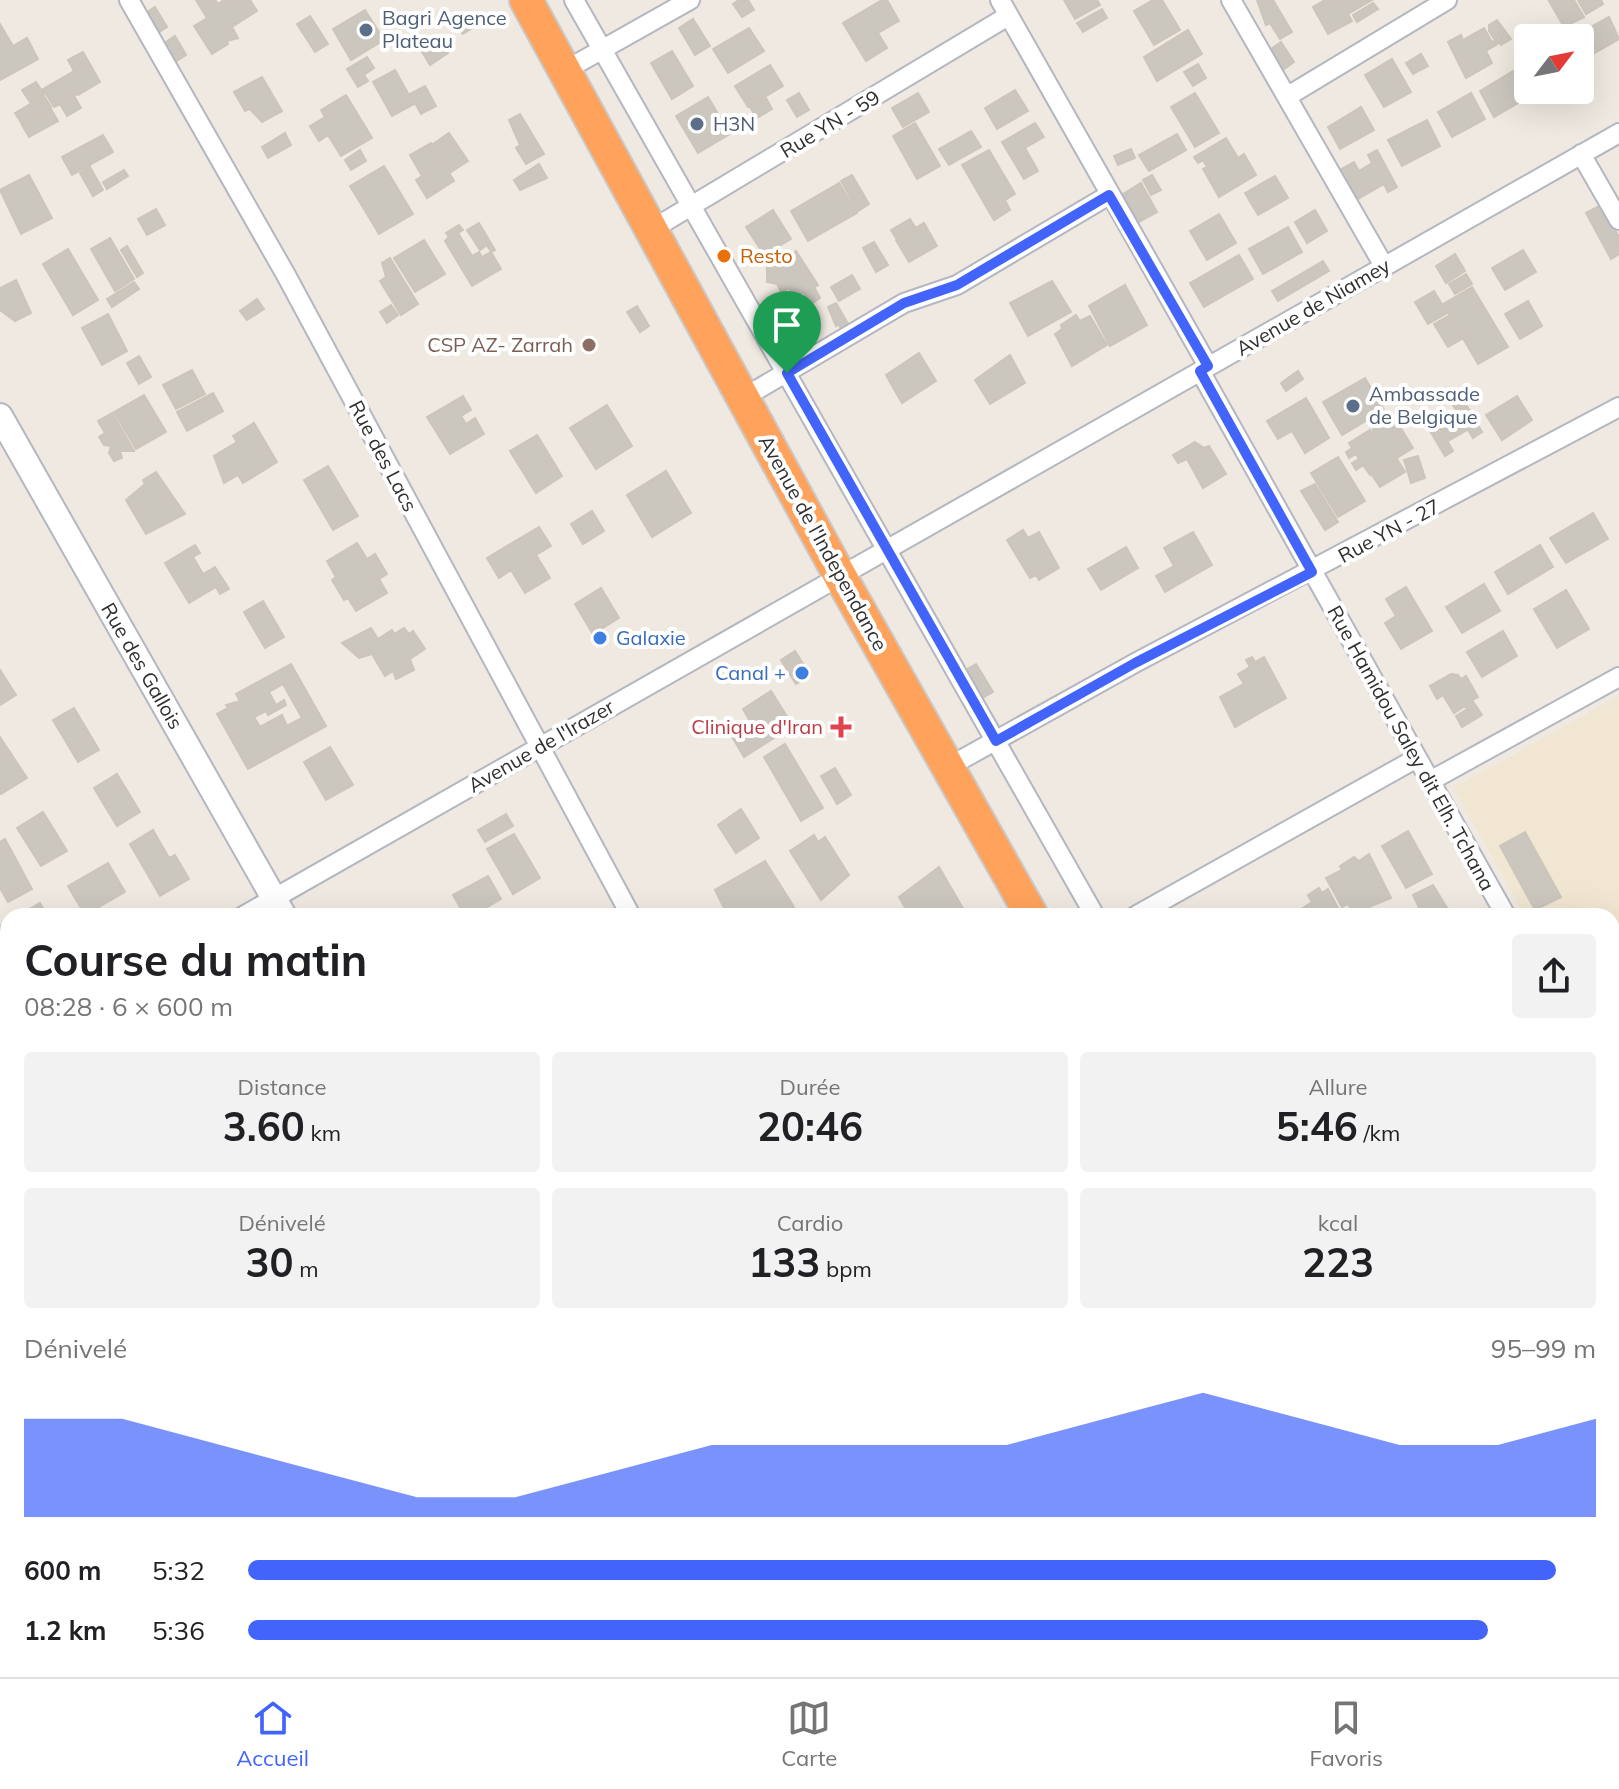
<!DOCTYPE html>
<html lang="fr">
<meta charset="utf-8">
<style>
body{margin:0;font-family:Mulish,sans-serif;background:#f2f2f2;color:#202124;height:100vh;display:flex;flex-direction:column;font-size:30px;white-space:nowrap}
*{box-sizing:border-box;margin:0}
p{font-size:26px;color:#757577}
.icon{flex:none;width:44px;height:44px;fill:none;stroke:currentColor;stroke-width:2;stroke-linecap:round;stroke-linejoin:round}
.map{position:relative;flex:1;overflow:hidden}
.panel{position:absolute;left:0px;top:908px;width:1620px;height:770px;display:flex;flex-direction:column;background:#fff;border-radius:24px 24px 0 0;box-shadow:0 8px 32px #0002}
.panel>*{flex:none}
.needle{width:52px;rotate:58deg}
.fabs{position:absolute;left:1514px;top:24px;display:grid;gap:16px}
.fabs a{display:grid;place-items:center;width:80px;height:80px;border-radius:8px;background:#fff;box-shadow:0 8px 32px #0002;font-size:40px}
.pin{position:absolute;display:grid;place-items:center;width:68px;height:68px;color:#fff;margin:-82px -34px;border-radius:50% 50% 50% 0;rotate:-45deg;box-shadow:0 0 8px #0007}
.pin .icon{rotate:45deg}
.round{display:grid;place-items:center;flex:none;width:84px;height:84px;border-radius:8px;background:#f2f2f2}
.head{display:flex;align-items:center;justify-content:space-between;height:136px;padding:0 24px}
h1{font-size:44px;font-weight:700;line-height:60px}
.figures{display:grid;grid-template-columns:repeat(3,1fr);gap:12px;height:136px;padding:8px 24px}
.figures div{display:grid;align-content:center;border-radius:8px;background:#f2f2f2;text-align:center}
.figures b{font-size:40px;font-weight:700}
.figures small{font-size:22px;font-weight:400}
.figures p{font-size:22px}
.chart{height:224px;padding:16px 24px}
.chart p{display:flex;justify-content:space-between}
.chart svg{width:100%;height:144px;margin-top:8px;fill:#4264fb;opacity:.7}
ul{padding:0 24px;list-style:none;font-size:26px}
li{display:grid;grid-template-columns:128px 96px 1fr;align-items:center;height:60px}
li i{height:20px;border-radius:10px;background:#4264fb}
.tabs{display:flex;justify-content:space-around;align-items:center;height:112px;border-top:2px solid #e0e0e0;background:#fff;font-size:22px;color:#757577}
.tabs a{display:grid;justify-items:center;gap:4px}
.tabs .on{color:#4264fb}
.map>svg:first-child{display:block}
.education{fill:#f0e6d1}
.building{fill:#cbc7bf;stroke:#cbc5ba;stroke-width:2;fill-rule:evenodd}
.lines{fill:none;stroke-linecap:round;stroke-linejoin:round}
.street-casing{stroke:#b4b7c1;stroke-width:22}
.secondary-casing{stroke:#b4b7c1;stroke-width:28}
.highway-casing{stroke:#c9c9c9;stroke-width:36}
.street{stroke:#fff;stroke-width:18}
.secondary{stroke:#fff;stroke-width:24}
.highway{stroke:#ffa35c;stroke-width:32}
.route-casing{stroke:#fff;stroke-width:16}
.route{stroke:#4264fb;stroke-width:10}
.service-dot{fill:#5c6f8a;stroke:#fff;stroke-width:3}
.food-dot{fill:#e8710a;stroke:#fff;stroke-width:3}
.education-dot{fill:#8d6e63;stroke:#fff;stroke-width:3}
.shop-dot{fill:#3f7fe0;stroke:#fff;stroke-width:3}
.health-dot{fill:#e0444e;stroke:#fff;stroke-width:3}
.labels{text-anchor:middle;stroke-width:8;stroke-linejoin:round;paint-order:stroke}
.service-label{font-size:20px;fill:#4e5e75;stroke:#fff;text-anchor:start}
.street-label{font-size:20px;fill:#2e2e2e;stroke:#fff}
.food-label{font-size:20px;fill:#c56008;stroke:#fff;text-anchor:start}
.education-label{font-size:20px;fill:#785e54;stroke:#fff;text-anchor:end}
.shop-label{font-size:20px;fill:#366cbe;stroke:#fff;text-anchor:start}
.health-label{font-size:20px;fill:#be3a42;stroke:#fff;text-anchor:end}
</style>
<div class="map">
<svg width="1619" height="1677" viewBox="0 0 1619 1677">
<rect width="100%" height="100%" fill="#efe9e1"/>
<path class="education" d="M1619,696V990L1612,994V916H1525L1454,788Z"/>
<path class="building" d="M196,0H215L218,4L224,0H250L257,11L232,27L238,38L227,41L228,44L212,54L194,26L207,18Z
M739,0H748L754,10L742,17L733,4Z
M882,0H887L899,21L878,33L887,48L866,61L843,23Z
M1064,0H1097L1100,5L1075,19Z
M1153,0H1162L1180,30L1154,45L1134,11Z
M1257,0H1273L1292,32L1280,39L1270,23L1266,25Z
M1325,0H1372L1348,14L1352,21L1328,34L1313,7Z
M1574,0L1584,17L1564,27L1549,1Z
M1578,0H1601L1603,4L1586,14Z
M1373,3L1378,9L1357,22L1353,15Z
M155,7L167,27L156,34L144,14Z
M1102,9L1107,18L1083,32L1077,23Z
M365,10L384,40L351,60L333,29Z
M310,16L328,44L315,52L297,24Z
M469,16L475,26L463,34L456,25Z
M1609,17L1619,39L1582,60L1580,38H1571Z
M693,19L710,46L695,55L679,28Z
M1497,20L1511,39L1501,45L1499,37L1495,40L1489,31V25Z
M0,24L13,46L27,38L38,59L0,80Z
M749,28L764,51L728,73L713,49Z
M1484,28L1492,42L1497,40L1499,43L1486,51L1492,63L1466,78L1448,42L1461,35L1463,40Z
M1188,30L1202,54L1157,81L1144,57Z
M175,36L186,55L175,62L163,44Z
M439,38L448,53L430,65L421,50Z
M1281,42L1294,62L1284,69L1271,49Z
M672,51L693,86L672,99L651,63Z
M83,52L100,82L78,95L73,94L81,108L67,116L60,104L54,107L43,89L74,71L68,60Z
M1421,54L1428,66L1413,74L1406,63Z
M367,57L374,68L364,75L368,81L358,87L347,69Z
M1392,59L1411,92L1384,107L1365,75Z
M1198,64L1206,78L1193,86L1184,72Z
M770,65L783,86L748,107L735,86Z
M395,70L414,104L392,116L373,82Z
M1515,70L1530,96L1494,117L1480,91Z
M262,77L282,111L262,122L250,109L245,111L234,92Z
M36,82L44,94L30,102L22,90Z
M425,86L436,106L421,114L410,94Z
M1015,90L1028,111L997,129L985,108Z
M799,93L809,110L797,117L787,100Z
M918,93L929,112L903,127L892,108Z
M1195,93L1219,133L1195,147L1171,107Z
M1471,93L1485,119L1452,137L1438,112Z
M346,95L372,138L341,156L328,135L319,141L310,126L325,117L321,110Z
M44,96L51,107L22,124L15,113Z
M708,97L730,134L698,153L676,116Z
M766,98L772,109L757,118L750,107Z
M1361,107L1374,130L1340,149L1328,127Z
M51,109L58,121L29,137L22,125Z
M520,114L544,154L526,164L516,148L520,145L509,120Z
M1427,120L1440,146L1402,166L1388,140Z
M915,123L940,166L917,179L893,136Z
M1035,123L1044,137L1025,148L1038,171L1024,179L1002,142Z
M971,131L981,147L949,165L939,149Z
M285,133L291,145L268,158L262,147Z
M449,133L468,161L451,172L433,144Z
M1177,134L1186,150L1149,171L1139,155Z
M103,135L113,152L72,175L62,157Z
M1226,138L1238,158L1244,154L1256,175L1219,197L1203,169L1207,167L1203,160L1198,163L1194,157Z
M431,143L454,181L427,198L416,180L422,176L410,155Z
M1131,149L1135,158L1118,165L1114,156Z
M360,150L366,161L351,170L345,160Z
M989,150L1015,194L1005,200L1010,210L994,220L962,165Z
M1377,150L1397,187L1388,192L1384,184L1356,200L1340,170L1354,162L1359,171L1372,163L1368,155Z
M539,164L547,178L520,190L514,180Z
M384,166L413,214L379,234L350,186Z
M90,167L103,190L93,196L80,173Z
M124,170L128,176L107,189L103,182Z
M29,175L52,218L21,234L0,190Z
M852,175L869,204L858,211L841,181Z
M1152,175L1161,190L1151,195L1143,180Z
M1275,176L1288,198L1258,215L1245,193Z
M839,183L857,213L808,241L791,211Z
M1141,183L1157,212L1139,222L1123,194Z
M1601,205L1619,237V254L1611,259L1586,213Z
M156,209L165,225L147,235L138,219Z
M773,210L791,239L764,255L746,227Z
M1315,210L1327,231L1307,243L1295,222Z
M1219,214L1236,243L1207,260L1190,231Z
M910,219L915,227L896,238L891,230Z
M479,223L495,250L491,252L487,245L480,250L467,230Z
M924,223L937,246L909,262L896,240Z
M459,225L463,230L458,233L472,256L479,252L482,257L491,252L501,269L472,286L445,241L449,237L446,233Z
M1288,227L1302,252L1263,274L1249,249Z
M110,238L134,279L115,291L91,249Z
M424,240L445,274L415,292L394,258Z
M874,242L888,265L876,272L863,248Z
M127,246L143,273L137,277L121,250Z
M68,249L98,300L73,315L43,264Z
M1523,250L1536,272L1505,290L1492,268Z
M796,251L818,285L814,287L820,298L811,304L803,292L794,298L789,288L781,292L777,284L767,282V259L778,252L783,259Z
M1455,254L1465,271L1446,283L1436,266Z
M1239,255L1253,279L1204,307L1190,283Z
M390,258L418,304L401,315L380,281L386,277L382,263Z
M1323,261L1329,271L1278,301L1272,291Z
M1466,274L1472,284L1455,294L1449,284Z
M852,275L860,289L839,301L831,287Z
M16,280L31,313L15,321L0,310V288Z
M1052,281L1071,312L1028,336L1010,303Z
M134,282L139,289L112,307L107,299Z
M1125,285L1147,325L1110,346L1089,306Z
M1472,287L1508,347L1478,364L1443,304Z
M1434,291L1447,313L1428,324L1415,302Z
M257,299L264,309L247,320L240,311Z
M1528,301L1542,326L1520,339L1505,314Z
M836,303L851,329L844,333L838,324L836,326L828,307Z
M391,305L398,315L387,323L380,312Z
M637,306L649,326L640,332L627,312Z
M108,314L127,351L102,365L82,328Z
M1076,315L1080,321L1090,316L1107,345L1072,366L1055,334L1062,329L1061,325Z
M1448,316L1462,339L1448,347L1434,324Z
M919,353L936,381L902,403L886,375Z
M1010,355L1025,383L990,404L975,380Z
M139,356L151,377L139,384L127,363Z
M192,370L205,394L176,409L163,385Z
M1298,371L1303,379L1286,391L1281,383Z
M1365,378L1384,410L1342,435L1323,402Z
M213,393L223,411L187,431L177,412Z
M1460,394L1482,432L1473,438L1450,400Z
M144,395L166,432L136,449L114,412Z
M463,396L471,410L461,416L466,424L475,418L484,434L450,454L427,417Z
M1517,396L1532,420L1502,440L1486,415Z
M1306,398L1329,438L1305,453L1292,431L1278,439L1267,421Z
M607,405L632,446L596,469L570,428Z
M112,413L134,451H120L122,458L114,461L109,453L111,446L104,445L99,437L105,433L98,421Z
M1431,413L1453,451L1445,456L1423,419Z
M1459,415L1467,430L1448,441L1439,427Z
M1396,420L1413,448L1370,475L1363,465L1356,470L1352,463L1359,459L1356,454L1349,458L1346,452L1352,448L1349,443L1370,430L1373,435V429L1383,422L1386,426Z
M254,423L277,462L243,483L238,475L224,483L214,456L237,442L233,436Z
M537,435L562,476L536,493L510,451Z
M1195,442L1204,448L1209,446L1226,474L1203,488L1187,459L1178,463L1173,455Z
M1418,456L1425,478L1411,483L1404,460Z
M1338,457L1365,501L1338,517L1311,473Z
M1397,459L1405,472L1380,487L1372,475Z
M328,466L358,516L333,530L304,480Z
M666,471L691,513L652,537L627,495Z
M156,472L185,514L146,534L126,500L145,484L143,480Z
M1315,484L1338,522L1325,530L1301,491Z
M592,511L604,531L583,544L571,524Z
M1593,513L1608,539L1566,563L1550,538Z
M539,527L551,546L536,555L550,578L525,593L511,570L499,578L487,558Z
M1023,530L1028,538L1039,532L1059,568L1039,580L1036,575L1030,578L1007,540Z
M1193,532L1212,565L1165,592L1156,576L1174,566L1164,548Z
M357,543L367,559L375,554L387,574L379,579L387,593L356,611L348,598L344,600L332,580L336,577L327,561Z
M195,545L200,553L193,557L203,574L215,567L229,589L220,594L216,587L189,603L165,563Z
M1540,545L1553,567L1508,594L1495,572Z
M1126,547L1138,568L1101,590L1088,569Z
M1484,584L1500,611L1462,633L1446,607Z
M1406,587L1432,631L1401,649L1385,623L1396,616L1386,599Z
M601,588L619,618L593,634L575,604Z
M1566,590L1589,629L1557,648L1534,609Z
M263,601L284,637L265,648L244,612Z
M371,628L378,639L392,630L394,634L404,628L409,634L413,631L425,649L410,659L414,670L396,679L393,671L385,676L372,654L359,658L342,643Z
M1503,631L1517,656L1482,677L1467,652Z
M795,651L810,675L796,684L781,660Z
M1252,657L1255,662L1264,657L1286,698L1235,727L1220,697L1244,684L1238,674L1250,667L1246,660Z
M291,664L326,726L248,769L217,714L228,708L226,705L240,701L236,694ZM283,684L302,718L287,726L282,715L260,727L254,717L266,711L268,715L286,705L284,700L276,705L269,692Z
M976,664L993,692L981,699L964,671Z
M0,670L16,695L0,705Z
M1451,674L1458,675L1461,679L1466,676L1478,697L1472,700L1482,715L1462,727L1456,716L1467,709L1465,706L1454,713L1443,695L1437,699L1430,686Z
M771,691L793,726L744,757L731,735L751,723L743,709Z
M74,708L99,750L78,762L53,720Z
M0,737L27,778L1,794H0Z
M785,744L823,808L801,821L764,757Z
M330,747L353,785L326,800L304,762Z
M835,768L851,795L837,804L821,776Z
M117,774L140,812L117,826L94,788Z
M741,809L759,838L736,853L718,825Z
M43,812L67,851L41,866L17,828Z
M506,814L513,826L485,842L478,830Z
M153,830L169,858L175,855L189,879L160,896L130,844Z
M1408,831L1432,874L1406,888L1382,846Z
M1525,832L1561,897L1535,910L1500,846Z
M514,834L540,878L513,894L487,849Z
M814,835L818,842L825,837L849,875L821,900L790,851Z
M5,839L32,889L8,902L0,888V842Z
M1369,854L1391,898L1354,913L1348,904L1342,907L1326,878L1342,870L1340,866L1354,857L1359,861Z
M765,861L794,907L781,916H728L715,890Z
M108,863L125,892L85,915L68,886Z
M939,867L965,912L958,916H910L899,897Z
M488,876L501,899L472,916H465L453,895Z
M1433,885L1452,916H1423L1413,895Z
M1319,888L1322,893L1328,889L1342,916H1291L1312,902L1308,895Z
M40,903L47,916H18Z
M8,922V957L6,958L0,948V926Z
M46,1670H79L77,1677H48L50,1671Z
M231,1670H285L289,1673L283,1677H240Z
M781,1670H807L811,1677H785Z
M1053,1670H1095L1091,1677H1050Z"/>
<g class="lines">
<defs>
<path id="street" d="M129,0L286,275L631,916
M574,0L1095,916
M1000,0L1208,366
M1231,0L1384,266
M564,71L690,0
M1288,96L1447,0
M1581,154L1619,220
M651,230L1008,16
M1200,371L1506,916
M743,398L904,303L957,285L1109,195
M948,767L1135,663L1619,407
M1430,781L1619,677
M243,916L1619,133
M1135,916L1417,758
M1612,1004L1619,1001
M0,1055L8,1050
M1612,1104L1619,1117
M1612,1534L1619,1547
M0,1535L8,1526
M446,1670L455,1677
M848,1670L852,1677
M1192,1670L1208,1677
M1146,1677L1150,1670"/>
<path id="secondary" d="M0,416L284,916
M0,1232L8,1247
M149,1670L151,1677
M711,1670L715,1677"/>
<path id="highway" d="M526,0L840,576L1032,916
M1460,1670L1464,1677"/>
</defs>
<use href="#street" class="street-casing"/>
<use href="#secondary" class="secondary-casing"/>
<use href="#highway" class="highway-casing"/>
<use href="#street" class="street"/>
<use href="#secondary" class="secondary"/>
<use href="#highway" class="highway"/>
</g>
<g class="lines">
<defs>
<path id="route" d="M1109,195L1208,366L1200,371L1312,572L1135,663L996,741L787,373L904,303L957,285Z"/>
</defs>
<use href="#route" class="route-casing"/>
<use href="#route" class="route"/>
</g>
<g class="service-dot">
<circle cx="366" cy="30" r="8"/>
<circle cx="697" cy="124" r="8"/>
<circle cx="1353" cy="406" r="8"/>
</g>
<circle class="food-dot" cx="724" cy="256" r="8"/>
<circle class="education-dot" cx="589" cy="345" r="8"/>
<g class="shop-dot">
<circle cx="600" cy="638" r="8"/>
<circle cx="802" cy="673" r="8"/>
</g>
<path class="health-dot" d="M837 715h8v8h8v8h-8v8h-8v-8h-8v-8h8z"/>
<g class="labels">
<g class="service-label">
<text x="382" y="25">Bagri Agence<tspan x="382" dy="23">Plateau</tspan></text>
<text x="713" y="131">H3N</text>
<text x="1369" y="401">Ambassade<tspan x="1369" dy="23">de Belgique</tspan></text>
</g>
<g class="street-label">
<text transform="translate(830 124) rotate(-31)" y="7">Rue YN - 59</text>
<text transform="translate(1313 307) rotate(-30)" y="7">Avenue de Niamey</text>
<text transform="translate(383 456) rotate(62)" y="7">Rue des Lacs</text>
<text transform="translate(1389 531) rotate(-28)" y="7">Rue YN - 27</text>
<text transform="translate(823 543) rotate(61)" y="7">Avenue de l'Independance</text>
<text transform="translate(142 666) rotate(60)" y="7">Rue des Gallois</text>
<text transform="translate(541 746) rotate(-30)" y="7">Avenue de l'Irazer</text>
<text transform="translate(1411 748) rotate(61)" y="7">Rue Hamidou Saley dit Elh. Tchana</text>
</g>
<g class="food-label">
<text x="740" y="263">Resto</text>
</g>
<g class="education-label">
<text x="573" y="352">CSP AZ- Zarrah</text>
</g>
<g class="shop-label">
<text x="616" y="645">Galaxie</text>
<text x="786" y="680" text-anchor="end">Canal +</text>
</g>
<g class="health-label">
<text x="823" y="734">Clinique d'Iran</text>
</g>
</g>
</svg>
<div class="fabs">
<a><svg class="needle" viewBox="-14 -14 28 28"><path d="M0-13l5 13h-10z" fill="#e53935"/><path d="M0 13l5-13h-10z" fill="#757577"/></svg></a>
</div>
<div class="pin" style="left:787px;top:373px;background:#1e9e55"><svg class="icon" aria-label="arrive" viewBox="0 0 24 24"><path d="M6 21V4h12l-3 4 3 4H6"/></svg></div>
<section class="panel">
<div class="head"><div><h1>Course du matin</h1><p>08:28 · 6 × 600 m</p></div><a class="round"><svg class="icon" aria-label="share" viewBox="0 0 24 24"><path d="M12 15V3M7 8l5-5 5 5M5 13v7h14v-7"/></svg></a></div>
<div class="figures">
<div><p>Distance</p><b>3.60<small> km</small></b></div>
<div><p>Durée</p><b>20:46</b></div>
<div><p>Allure</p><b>5:46<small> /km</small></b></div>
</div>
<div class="figures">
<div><p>Dénivelé</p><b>30<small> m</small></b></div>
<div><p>Cardio</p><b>133<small> bpm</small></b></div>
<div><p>kcal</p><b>223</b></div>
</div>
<div class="chart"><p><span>Dénivelé</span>95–99 m</p>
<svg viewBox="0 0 160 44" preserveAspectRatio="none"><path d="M0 44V14L10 14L20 22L30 30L40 38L50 38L60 30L70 22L80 22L90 22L100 22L110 14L120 6L130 14L140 22L150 22L160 14V44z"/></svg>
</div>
<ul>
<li><b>600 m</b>5:32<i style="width:97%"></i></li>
<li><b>1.2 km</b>5:36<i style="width:92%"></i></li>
</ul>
</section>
</div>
<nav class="tabs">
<a class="on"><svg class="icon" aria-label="home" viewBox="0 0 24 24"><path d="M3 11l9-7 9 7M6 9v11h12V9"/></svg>Accueil</a>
<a><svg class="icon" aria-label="map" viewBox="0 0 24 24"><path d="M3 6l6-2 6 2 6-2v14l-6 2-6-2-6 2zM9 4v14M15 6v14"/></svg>Carte</a>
<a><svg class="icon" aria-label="saved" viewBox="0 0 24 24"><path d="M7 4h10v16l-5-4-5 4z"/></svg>Favoris</a>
</nav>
